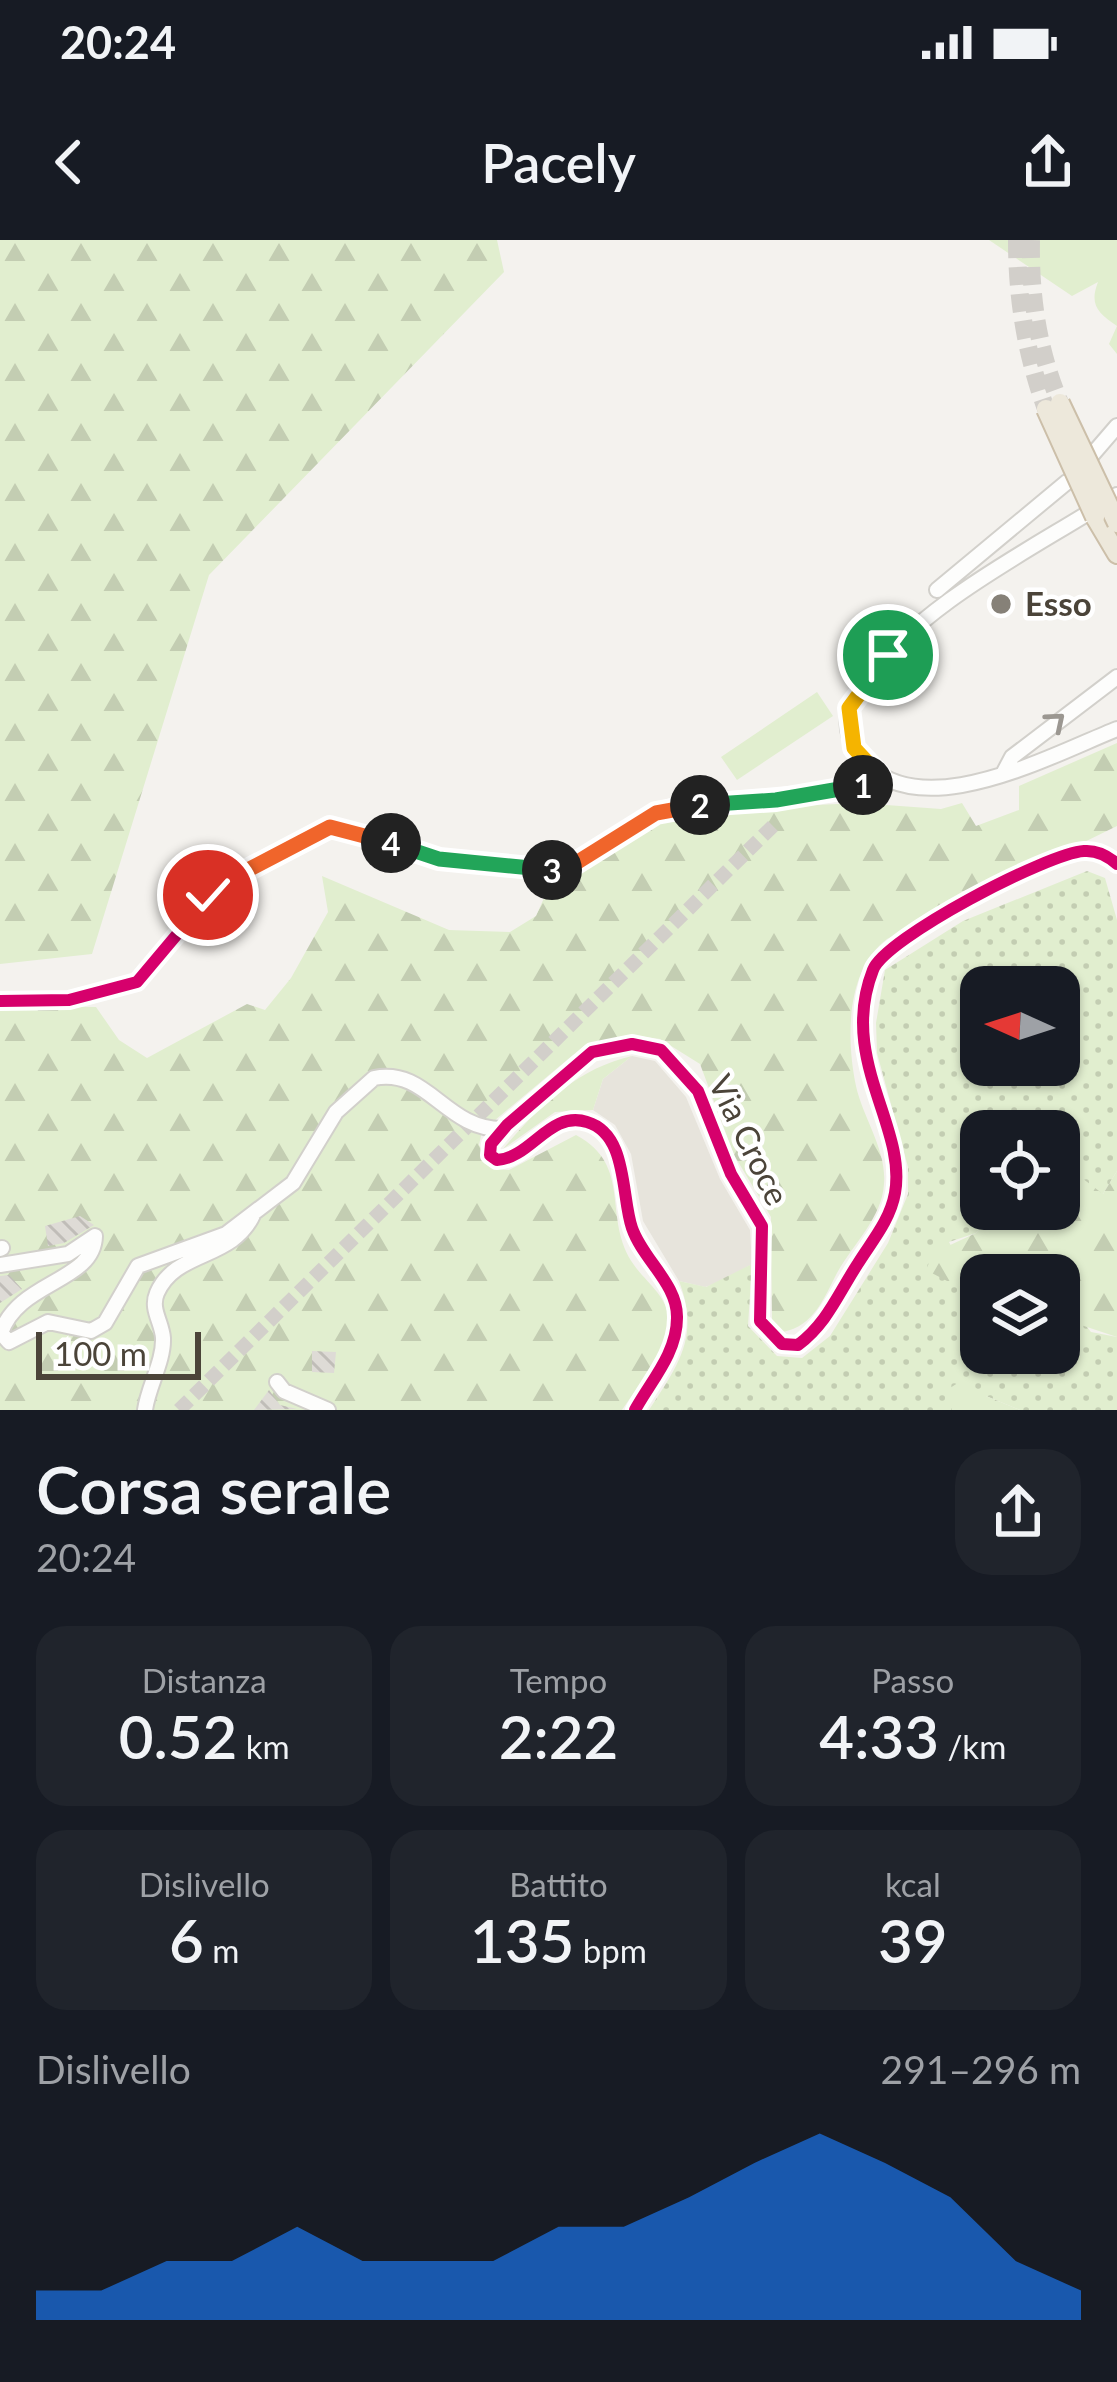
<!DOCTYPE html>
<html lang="it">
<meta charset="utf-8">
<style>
body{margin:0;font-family:Lato,sans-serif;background:#20242c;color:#f1f3f6;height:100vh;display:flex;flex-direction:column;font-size:45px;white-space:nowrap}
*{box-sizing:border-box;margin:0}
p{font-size:39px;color:#9ea1a6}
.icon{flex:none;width:66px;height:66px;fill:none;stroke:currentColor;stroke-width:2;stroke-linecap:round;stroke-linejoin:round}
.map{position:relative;height:1170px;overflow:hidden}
.drawer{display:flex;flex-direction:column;background:#171b24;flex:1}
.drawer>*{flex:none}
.needle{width:78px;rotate:273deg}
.buttons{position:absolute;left:960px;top:726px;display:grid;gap:24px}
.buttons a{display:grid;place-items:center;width:120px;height:120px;border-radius:24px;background:#171b24;box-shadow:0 3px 9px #0004;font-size:60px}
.scale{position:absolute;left:36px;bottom:30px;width:165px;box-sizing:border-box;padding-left:12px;border:6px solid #4b4439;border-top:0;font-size:33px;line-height:42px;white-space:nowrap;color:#4b4439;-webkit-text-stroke:9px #fff;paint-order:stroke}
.pin{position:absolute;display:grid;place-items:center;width:102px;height:102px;color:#fff;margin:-51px;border:6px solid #fff;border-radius:50%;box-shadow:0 3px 12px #0007}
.km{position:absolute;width:60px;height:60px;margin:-30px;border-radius:50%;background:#222;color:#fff;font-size:33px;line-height:60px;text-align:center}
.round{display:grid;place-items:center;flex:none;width:126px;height:126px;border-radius:36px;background:#20242c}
.headline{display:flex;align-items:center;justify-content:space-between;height:204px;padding:0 36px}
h1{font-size:66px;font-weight:600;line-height:90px}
.metrics{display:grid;grid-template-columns:repeat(3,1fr);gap:18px;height:204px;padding:12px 36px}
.metrics div{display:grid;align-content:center;border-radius:30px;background:#20242c;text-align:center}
.metrics b{font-size:60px;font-weight:600}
.metrics small{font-size:33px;font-weight:400}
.metrics p{font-size:33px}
.chart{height:336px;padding:24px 36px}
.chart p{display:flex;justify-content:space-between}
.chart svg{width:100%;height:216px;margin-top:12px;fill:#1a73e8;opacity:.7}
.status{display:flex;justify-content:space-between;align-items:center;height:84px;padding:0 60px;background:#171b24;direction:ltr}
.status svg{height:33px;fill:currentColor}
header{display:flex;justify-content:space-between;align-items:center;height:156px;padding:0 36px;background:#171b24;font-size:54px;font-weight:600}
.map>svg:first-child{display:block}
.residential{fill:#e7e4dc}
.grass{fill:url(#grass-dots);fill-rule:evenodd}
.forest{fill:url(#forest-firs)}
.green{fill:#e1eecf}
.building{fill:url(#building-back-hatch)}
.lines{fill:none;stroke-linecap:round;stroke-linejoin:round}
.minor-tunnel{stroke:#d2cfca;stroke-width:14;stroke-dasharray:14 7;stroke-linecap:butt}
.highway-tunnel{stroke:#d2cfca;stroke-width:18;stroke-dasharray:18 9;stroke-linecap:butt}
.minor-casing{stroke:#d2d0cb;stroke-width:18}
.highway-casing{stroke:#ccbfa9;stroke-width:22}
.minor{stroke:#fdfdfc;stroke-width:14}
.highway{stroke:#ede8db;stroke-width:18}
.highway-bridge-casing{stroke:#ccbfa9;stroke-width:22;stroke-linecap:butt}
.highway-bridge{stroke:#ede8db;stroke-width:18}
.cycleway-casing{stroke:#fff;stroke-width:20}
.cycleway{stroke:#d6006c;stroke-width:12}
.oneway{stroke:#9b9791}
.split-1-casing{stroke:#fff;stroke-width:24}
.split-2-casing{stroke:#fff;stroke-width:24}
.split-3-casing{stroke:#fff;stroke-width:24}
.split-4-casing{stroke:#fff;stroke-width:24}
.split-5-casing{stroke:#fff;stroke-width:24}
.split-6-casing{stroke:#fff;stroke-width:24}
.split-1{stroke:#f5b400;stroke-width:15}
.split-2{stroke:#22a559;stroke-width:15}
.split-3{stroke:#f0652b;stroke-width:15}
.split-4{stroke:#22a559;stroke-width:15}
.split-5{stroke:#f0652b;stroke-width:15}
.split-6{stroke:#f5b400;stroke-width:15}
.poi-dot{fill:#868178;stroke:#fff;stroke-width:4.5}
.labels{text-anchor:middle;stroke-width:9;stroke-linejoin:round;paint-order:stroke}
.poi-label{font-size:33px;font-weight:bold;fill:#4b4439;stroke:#fff;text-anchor:start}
.street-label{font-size:33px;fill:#4b4439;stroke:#fff}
</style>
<div class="status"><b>20:24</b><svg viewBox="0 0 49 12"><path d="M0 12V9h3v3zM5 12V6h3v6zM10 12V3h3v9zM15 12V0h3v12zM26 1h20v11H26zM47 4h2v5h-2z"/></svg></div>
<header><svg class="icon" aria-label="back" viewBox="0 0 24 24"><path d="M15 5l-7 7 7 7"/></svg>Pacely<svg class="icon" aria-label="share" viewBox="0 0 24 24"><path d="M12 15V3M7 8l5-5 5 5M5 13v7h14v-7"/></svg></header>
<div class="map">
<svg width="1117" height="1170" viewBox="0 0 1117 1170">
<defs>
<pattern id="grass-dots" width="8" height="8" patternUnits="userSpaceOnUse" patternTransform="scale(3)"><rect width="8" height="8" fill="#e1eecf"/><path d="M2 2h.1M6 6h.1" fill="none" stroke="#c3cdb2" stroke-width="1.8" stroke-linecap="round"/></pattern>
<pattern id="forest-firs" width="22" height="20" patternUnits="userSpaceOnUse" patternTransform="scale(3)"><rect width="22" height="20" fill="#e1eecf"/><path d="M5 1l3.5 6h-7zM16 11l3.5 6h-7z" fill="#c3cdb2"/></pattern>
<pattern id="building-back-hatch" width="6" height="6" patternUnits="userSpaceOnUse" patternTransform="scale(3)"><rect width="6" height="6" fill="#dedbd6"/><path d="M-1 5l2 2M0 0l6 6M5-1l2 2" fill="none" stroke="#c0bdb8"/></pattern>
</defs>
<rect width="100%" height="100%" fill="#f4f2ee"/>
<path class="residential" d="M632,816L655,821L686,857L720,939L750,990L752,1024L723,1041L705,1047L679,1041L643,981L631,914L615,885L593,870L603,839Z"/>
<path class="grass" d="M1087,631L1105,638L1117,680V931L1103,954C1084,951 1080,928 1059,929V891H981V969H999L976,993L949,1002L969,1040L987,1031L1000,1035H981V1113H1059L1063,1057L1091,1092L1117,1097V1170H1020L986,1156L952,1170H649C679,1124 700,1096 679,1041L706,1047L752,1024L748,1086L777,1116L802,1118L830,1096L888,1003L908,954V927L877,813L876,783L885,730L963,681ZM981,747H1059V825H981Z"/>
<path class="forest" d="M0,0H497L504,32L209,335L92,714L0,724Z
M1117,503V586L887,699C846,730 846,798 856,846C863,878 887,910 884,944C882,978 853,1004 837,1033C824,1058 814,1086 783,1092L772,1082L771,977L734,915L700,824L660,799L631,795L573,815L482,891L479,905L495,929L509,930L576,895C634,926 601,978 634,1025C645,1041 669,1058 668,1079C667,1113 640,1143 622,1170H0V766L96,767L119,800L147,818L247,764L265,770L291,738L328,672L322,636L449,690L510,692L536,676L552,640L656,582L733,569L859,563L941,569L962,563L976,586L1019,570V546Z
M632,816L603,839L593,870L555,872L503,909C538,867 578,828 632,816Z
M1059,929L1074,932L1103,954L1117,931V1097L1075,1083L1059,1057V1035L987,1031L949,1042L926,1030L933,1013L976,993L999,969H1059Z
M964,1139L986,1156L1020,1170H952L950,1148Z"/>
<path class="green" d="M989,0H1117V114L1109,104L1117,86C1098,73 1089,65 1098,42L1072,56Z
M817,452L833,476L737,540L721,517Z"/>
<path class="building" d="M80,976L94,985L64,1003L48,1006L45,986Z
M9,1035L22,1049L0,1063V1036Z
M312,1111L336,1112L334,1133L312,1132Z
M269,1150L280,1165L297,1169L254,1170Z"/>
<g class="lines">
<path class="minor-tunnel" d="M179,1170L778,581"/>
<path class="highway-tunnel" d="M1017,0C1017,59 1026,114 1046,169
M1031,0C1030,57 1038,110 1060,163"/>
<defs>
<path id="minor" d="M1092,215L1117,186
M1117,255C1032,310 923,361 862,444C846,466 842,489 857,512C910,593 1051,515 1117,489
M937,350L1067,242
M1003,534L1012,517L1117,437
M0,761L69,760L137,742L222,641L330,587L439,619L554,631L568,628L656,573L681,565L847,551L880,536
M0,1009L2,1008
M0,1025L68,1014L95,996C94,1042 18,1041 1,1093L9,1102L48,1082L91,1091L105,1083L138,1026L226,994L293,943L336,872L374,838C428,827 445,890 503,889
M277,1142L284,1151L328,1170
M145,1170C148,1147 164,1121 163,1098C162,1082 150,1069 157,1053C176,1009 233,1021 254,973
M635,1170C651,1141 677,1113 677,1078C678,1044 643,1020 632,988C621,956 628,894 587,882C550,870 531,918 497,920L490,915L491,904L507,885L592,812L632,804L661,810L698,851L731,934L762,986L760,1081L782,1104L798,1105C827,1083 837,1056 857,1025C871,1002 890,981 895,953C907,886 838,819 873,730C885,698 1048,613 1084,611C1097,610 1108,616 1117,624"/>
<path id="highway" d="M1095,277L1117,314"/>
</defs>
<use href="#minor" class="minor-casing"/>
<use href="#highway" class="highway-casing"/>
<use href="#minor" class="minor"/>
<use href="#highway" class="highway"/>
<defs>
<path id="highway-bridge" d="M1060,163L1117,283
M1046,169L1095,277"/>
</defs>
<use href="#highway-bridge" class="highway-bridge-casing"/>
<use href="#highway-bridge" class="highway-bridge"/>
<defs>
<path id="cycleway" d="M0,761L69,760L137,742L222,641L330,587L439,619L554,631L568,628L656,573L681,565L847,551L880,536
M635,1170C651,1141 677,1113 677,1078C678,1044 643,1020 632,988C621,956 628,894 587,882C550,870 531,918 497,920L490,915L491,904L507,885L592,812L632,804L661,810L698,851L731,934L762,986L760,1081L782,1104L798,1105C827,1083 837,1056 857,1025C871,1002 890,981 895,953C907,886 838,819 873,730C885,698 1048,613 1084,611C1097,610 1108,616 1117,624"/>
</defs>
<use href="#cycleway" class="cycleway-casing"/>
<use href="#cycleway" class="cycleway"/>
</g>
<defs><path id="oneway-chevron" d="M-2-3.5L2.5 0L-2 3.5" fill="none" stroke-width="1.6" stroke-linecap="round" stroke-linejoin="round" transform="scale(3)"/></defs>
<use class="oneway" href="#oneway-chevron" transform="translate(1056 481) rotate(-40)"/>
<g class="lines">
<defs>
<path id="split-1" d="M863,545L880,536L854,508L849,468L888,415"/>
<path id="split-2" d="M700,565L776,560L863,545"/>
<path id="split-3" d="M552,630L568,628L656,573L700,565"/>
<path id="split-4" d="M391,603L439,619L552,630"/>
<path id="split-5" d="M240,634L330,587L391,603"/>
<path id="split-6" d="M208,655L240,634"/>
</defs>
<use href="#split-1" class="split-1-casing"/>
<use href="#split-2" class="split-2-casing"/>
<use href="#split-3" class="split-3-casing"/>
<use href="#split-4" class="split-4-casing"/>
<use href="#split-5" class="split-5-casing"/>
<use href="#split-6" class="split-6-casing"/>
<use href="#split-1" class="split-1"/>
<use href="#split-2" class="split-2"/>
<use href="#split-3" class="split-3"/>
<use href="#split-4" class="split-4"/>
<use href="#split-5" class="split-5"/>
<use href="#split-6" class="split-6"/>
</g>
<circle class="poi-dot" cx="1001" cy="364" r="12"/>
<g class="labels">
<g class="poi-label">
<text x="1025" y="376">Esso</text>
</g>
<g class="street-label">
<text transform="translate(749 900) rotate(64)" y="12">Via Croce</text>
</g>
</g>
</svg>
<div class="buttons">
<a><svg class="needle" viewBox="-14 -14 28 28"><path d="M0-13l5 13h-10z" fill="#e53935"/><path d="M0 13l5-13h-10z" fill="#9ea1a6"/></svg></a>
<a><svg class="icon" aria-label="locate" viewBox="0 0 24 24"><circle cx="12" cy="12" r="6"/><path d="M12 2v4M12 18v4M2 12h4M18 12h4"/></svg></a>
<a><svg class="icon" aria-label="layers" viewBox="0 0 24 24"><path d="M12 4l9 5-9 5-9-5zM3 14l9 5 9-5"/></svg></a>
</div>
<div class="scale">100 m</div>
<div class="pin" style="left:888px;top:415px;background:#1e9e55"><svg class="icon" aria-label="arrive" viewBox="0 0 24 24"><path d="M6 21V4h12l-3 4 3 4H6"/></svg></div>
<div class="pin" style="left:208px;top:655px;background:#d93025"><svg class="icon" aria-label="check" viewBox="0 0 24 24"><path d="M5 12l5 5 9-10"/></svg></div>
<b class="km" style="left:863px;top:545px">1</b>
<b class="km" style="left:700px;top:565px">2</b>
<b class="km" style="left:552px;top:630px">3</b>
<b class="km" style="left:391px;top:603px">4</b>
</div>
<section class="drawer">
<div class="headline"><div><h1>Corsa serale</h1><p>20:24</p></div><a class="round"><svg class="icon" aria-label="share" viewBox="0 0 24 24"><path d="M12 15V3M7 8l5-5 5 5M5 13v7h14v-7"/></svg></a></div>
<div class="metrics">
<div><p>Distanza</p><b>0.52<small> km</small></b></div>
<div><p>Tempo</p><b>2:22</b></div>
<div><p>Passo</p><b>4:33<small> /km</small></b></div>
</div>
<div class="metrics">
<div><p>Dislivello</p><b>6<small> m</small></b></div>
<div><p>Battito</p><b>135<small> bpm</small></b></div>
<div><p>kcal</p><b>39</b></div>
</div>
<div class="chart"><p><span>Dislivello</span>291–296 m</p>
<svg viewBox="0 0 160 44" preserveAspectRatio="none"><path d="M0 44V38L10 38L20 32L30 32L40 25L50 32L60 32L70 32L80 25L90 25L100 19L110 12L120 6L130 12L140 19L150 32L160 38V44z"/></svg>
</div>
</section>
